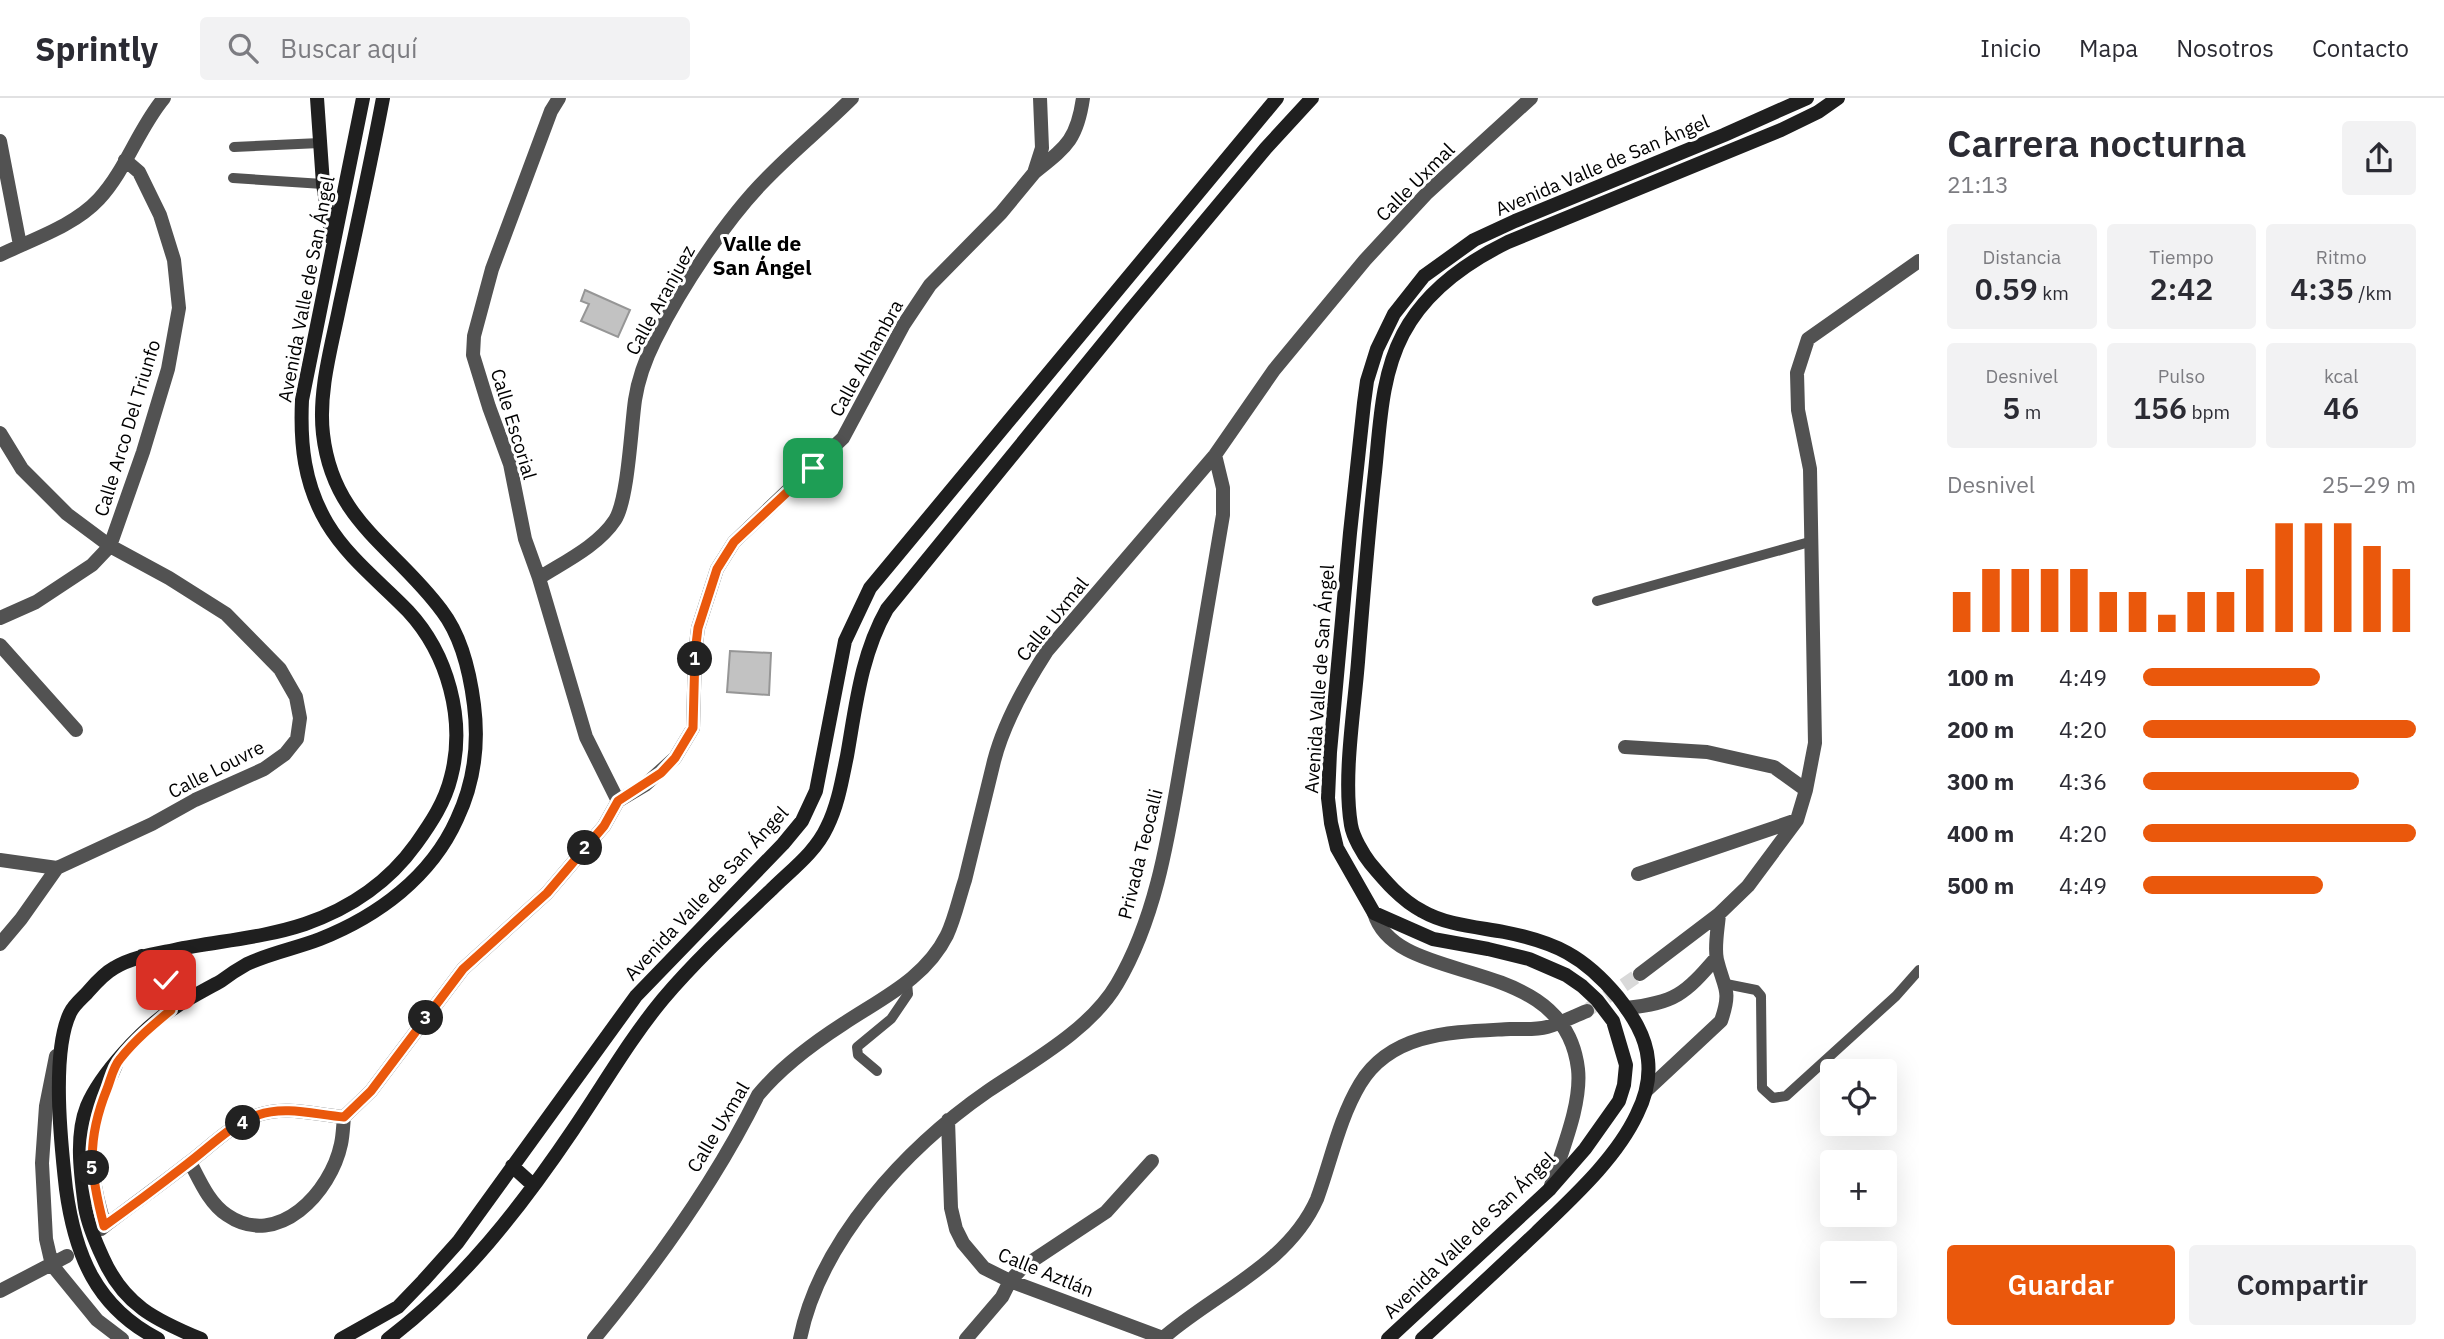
<!DOCTYPE html>
<html lang="es">
<meta charset="utf-8">
<style>
body{margin:0;font-family:"IBM Plex Sans",sans-serif;background:#f2f2f3;color:#2b2b33;height:100vh;display:flex;flex-direction:column;font-size:26px;white-space:nowrap}
*{box-sizing:border-box;margin:0}
p{font-size:23px;color:#7c7c81}
.icon{flex:none;width:38px;height:38px;fill:none;stroke:currentColor;stroke-width:2;stroke-linecap:round;stroke-linejoin:round}
.map{position:relative;flex:1;overflow:hidden}
.details{display:flex;flex-direction:column;background:#fff;width:525px}
.details>*{flex:none}
.fabs{position:absolute;left:1820px;top:961px;display:grid;gap:14px}
.fabs a{display:grid;place-items:center;width:77px;height:77px;border-radius:7px;background:#fff;box-shadow:0 7px 28px #0002;font-size:35px}
.pin{position:absolute;display:grid;place-items:center;width:60px;height:60px;color:#fff;margin:-30px;border-radius:14px;box-shadow:0 4px 10px #0006}
.km{position:absolute;width:35px;height:35px;margin:-18px;border-radius:50%;background:#222;color:#fff;font-size:19px;line-height:35px;text-align:center}
.round{display:grid;place-items:center;flex:none;width:74px;height:74px;border-radius:7px;background:#f2f2f3}
.headline{display:flex;align-items:center;justify-content:space-between;height:119px;padding:0 28px}
h1{font-size:38px;font-weight:600;line-height:52px}
.figures{display:grid;grid-template-columns:repeat(3,1fr);gap:10px;height:119px;padding:7px 28px}
.figures div{display:grid;align-content:center;border-radius:7px;background:#f2f2f3;text-align:center}
.figures b{font-size:30px;font-weight:600}
.figures small{font-size:19px;font-weight:400}
.figures p{font-size:19px}
.chart{height:196px;padding:14px 28px}
.chart p{display:flex;justify-content:space-between}
.chart svg{width:100%;height:126px;margin-top:7px;stroke:#ea580c;stroke-width:6}
.button{display:flex;gap:14px;margin-top:auto;padding:14px 28px}
.button a{flex:1;height:80px;border-radius:7px;background:#ea580c;color:#fff;font-size:28px;font-weight:600;line-height:80px;text-align:center}
.button a+a{background:#f2f2f3;color:#2b2b33}
ul{padding:0 28px;list-style:none;font-size:23px}
li{display:grid;grid-template-columns:112px 84px 1fr;align-items:center;height:52px}
li i{height:18px;border-radius:9px;background:#ea580c}
header{display:flex;align-items:center;gap:42px;box-sizing:border-box;height:98px;padding:0 35px;background:#fff;border-bottom:2px solid #e1e1e2}
header strong{font-size:33px}
nav{display:flex;gap:38px;margin-inline-start:auto;font-size:24px}
.search{width:490px;height:63px;background:#f2f2f3;display:flex;align-items:center;gap:18px;box-sizing:border-box;padding:0 24px;border-radius:7px;color:#7c7c81;font-size:26px}
main{display:flex;flex:1;min-height:0}
.map>svg:first-child{display:block}
.building{fill:#c2c2c2;stroke:#969696;stroke-width:2}
.lines{fill:none;stroke-linecap:round;stroke-linejoin:round}
.street-tunnel{stroke:#d9d9d9;stroke-width:14;stroke-dasharray:14 7;stroke-linecap:butt}
.lane{stroke:#525252;stroke-width:10}
.street{stroke:#525252;stroke-width:14}
.secondary{stroke:#1f1f1f;stroke-width:14}
.route-casing{stroke:#fff;stroke-width:14}
.route{stroke:#ea580c;stroke-width:9}
.labels{text-anchor:middle;stroke-width:6;stroke-linejoin:round;paint-order:stroke}
.street-label{font-size:19px;fill:#000;stroke:#fff}
.neighbourhood-label{font-size:21px;font-weight:bold;fill:#000;stroke:#fff}
</style>
<header>
<strong>Sprintly</strong>
<div class="search"><svg class="icon" aria-label="search" viewBox="0 0 24 24"><circle cx="10" cy="10" r="6"/><path d="M15 15l6 6"/></svg>Buscar aquí</div>
<nav><a>Inicio</a><a>Mapa</a><a>Nosotros</a><a>Contacto</a></nav>
</header>
<main>
<div class="map">
<svg width="1919" height="1241" viewBox="0 0 1919 1241">
<rect width="100%" height="100%" fill="#fff"/>
<path class="building" d="M585,192L630,212L618,239L581,223L589,206L581,203Z
M730,553L771,555L769,597L727,594Z"/>
<g class="lines">
<path class="street-tunnel" d="M1589,911L1640,876"/>
<path class="lane" d="M234,49L320,45
M233,80L323,86
M1597,503L1813,443
M1726,886L1756,892L1761,898L1762,990L1773,1000L1786,998L1896,898L1919,872
M877,973L858,957L857,949L891,921L908,896L907,885"/>
<path class="street" d="M559,0L551,13L492,171L474,238L473,257L489,309L510,366L525,441L539,480L586,639L618,703
M0,43L20,147
M1035,74C1066,49 1077,42 1083,0
M0,157C33,141 74,128 99,101C126,72 138,31 164,0
M0,335L22,371L67,416L110,448L169,480L226,516L280,571L296,599L300,620L297,641L285,656L264,671L195,702L152,726L57,770L21,821L0,846
M539,480C564,464 598,448 615,422C628,402 631,330 635,302C638,282 646,260 655,242C681,190 726,121 767,80C794,52 824,28 852,0
M0,520L36,504L92,467L110,448L143,354L168,271L179,210L174,162L160,117L139,74L125,62
M0,547L76,632
M1625,649L1707,654L1774,669L1806,692
M0,762L57,770
M1638,776L1797,722
M1374,815C1397,892 1564,852 1578,971C1582,1008 1560,1056 1550,1091
M1640,876L1719,816L1748,788L1797,722L1806,692L1815,645L1810,371L1798,312L1797,275L1808,241L1919,163
M1626,910C1675,905 1685,896 1716,860
M56,958L46,1008L42,1065L46,1141L52,1167L97,1222L122,1241
M1646,993L1721,923C1732,891 1724,891 1717,862C1714,849 1718,830 1719,816
M948,1022L951,1110L956,1131L963,1145L984,1170L1010,1183L1163,1240
M190,1064C200,1083 209,1105 227,1117C278,1152 331,1094 341,1046C343,1037 343,1028 344,1019L371,993L463,871L547,795L604,728L618,703L645,687L675,660L693,630L695,555L698,530L717,471L734,444L843,340L904,226L930,187L1001,115L1034,75L1042,50L1040,0
M105,1128C94,1092 87,1057 96,1019C100,1001 109,984 116,967
M101,1131C129,1109 159,1088 187,1066C210,1049 230,1027 258,1017C285,1007 317,1017 344,1019
M0,1193L67,1158
M594,1241C656,1166 715,1084 758,997C782,968 812,946 843,926C882,900 925,881 947,837C955,820 959,800 965,782C975,742 984,703 994,663C1004,624 1025,587 1047,553L1215,357L1274,272L1365,162L1427,95L1531,0
M800,1241C820,1142 907,1049 988,993C1031,964 1090,932 1117,886C1159,815 1170,727 1184,647C1197,570 1210,494 1223,417V390L1215,357
M966,1241L1002,1199L1010,1183L1023,1169L1106,1114L1152,1063
M1162,1241C1213,1196 1288,1167 1317,1101C1331,1063 1339,1021 1360,986C1392,933 1455,934 1510,931C1521,931 1536,932 1547,929C1561,925 1574,918 1587,913"/>
<path class="secondary" d="M317,0L323,86L332,141
M142,858C165,876 168,883 171,912
M512,1068L533,1087
M158,1241C96,1209 75,1157 66,1091C61,1047 51,955 70,915C73,908 80,902 86,896C94,887 103,876 114,870C132,859 154,856 174,852C218,843 263,840 305,826C351,810 388,785 416,746C431,725 445,704 451,679C466,622 448,556 408,513C380,484 348,460 327,425C304,386 300,346 302,302L363,0
M201,1241C155,1222 124,1207 103,1160C95,1143 88,1126 85,1109C81,1078 75,1038 87,1008C101,975 143,930 174,910C189,900 205,892 221,883C229,877 238,871 247,866C270,855 297,850 320,841C378,818 431,779 457,721C474,685 479,646 474,607C470,575 462,539 442,513C395,449 333,424 323,336C318,293 332,247 340,206C355,137 370,69 383,0
M341,1241L398,1209L423,1183L458,1144L636,898L783,746L802,723L816,693L845,543L870,490L1277,0
M388,1241C462,1185 521,1109 573,1032C603,988 629,942 663,901C696,862 734,827 771,792C791,772 815,755 827,729C838,707 842,682 847,658C856,607 861,557 887,511L1129,214L1266,50L1312,0
M1388,1241L1550,1091L1585,1051L1619,1003L1624,987L1626,967L1613,923L1597,902L1582,888L1566,877L1529,861L1488,851L1433,841L1374,815L1337,750L1331,725L1328,700L1330,654L1350,435L1364,305L1367,283L1377,251L1394,216L1424,178L1474,142L1515,123L1724,37L1807,0
M1422,1241C1460,1206 1498,1171 1536,1135C1571,1101 1616,1061 1637,1016C1645,1000 1650,980 1648,962C1646,938 1632,917 1618,899C1584,858 1555,844 1504,834C1477,829 1446,827 1422,813C1401,802 1385,783 1370,765C1363,756 1353,739 1351,727C1343,679 1354,614 1358,564C1363,501 1368,437 1375,374C1380,327 1381,278 1403,236C1425,194 1467,164 1508,144L1781,32L1818,14L1838,0"/>
</g>
<g class="lines">
<defs>
<path id="route" d="M166,882L171,912C153,927 135,942 120,961C113,969 111,981 107,991C86,1043 90,1075 104,1128C132,1108 160,1087 187,1066C210,1049 230,1027 258,1017C285,1007 317,1017 344,1019L371,993L463,871L547,795L604,728L618,703L661,675L675,660L693,630L695,555L698,530L717,471L734,444L813,370"/>
</defs>
<use href="#route" class="route-casing"/>
<use href="#route" class="route"/>
</g>
<g class="labels">
<g class="street-label">
<text transform="translate(1602 67) rotate(-23)" y="7">Avenida Valle de San Ángel</text>
<text transform="translate(1415 84) rotate(-45)" y="7">Calle Uxmal</text>
<text transform="translate(306 191) rotate(-79)" y="7">Avenida Valle de San Ángel</text>
<text transform="translate(660 202) rotate(-61)" y="7">Calle Aranjuez</text>
<text transform="translate(866 260) rotate(-61)" y="7">Calle Alhambra</text>
<text transform="translate(514 326) rotate(73)" y="7">Calle Escorial</text>
<text transform="translate(127 330) rotate(-73)" y="7">Calle Arco Del Triunfo</text>
<text transform="translate(1052 521) rotate(-51)" y="7">Calle Uxmal</text>
<text transform="translate(1319 581) rotate(-86)" y="7">Avenida Valle de San Ángel</text>
<text transform="translate(216 671) rotate(-27)" y="7">Calle Louvre</text>
<text transform="translate(1140 756) rotate(-76)" y="7">Privada Teocalli</text>
<text transform="translate(706 795) rotate(-47)" y="7">Avenida Valle de San Ángel</text>
<text transform="translate(718 1029) rotate(-59)" y="7">Calle Uxmal</text>
<text transform="translate(1469 1137) rotate(-44)" y="7">Avenida Valle de San Ángel</text>
<text transform="translate(1046 1174) rotate(22)" y="7">Calle Aztlán</text>
</g>
<g class="neighbourhood-label">
<text x="762" y="153">Valle de<tspan x="762" dy="24">San Ángel</tspan></text>
</g>
</g>
</svg>
<div class="fabs">
<a><svg class="icon" aria-label="locate" viewBox="0 0 24 24"><circle cx="12" cy="12" r="6"/><path d="M12 2v4M12 18v4M2 12h4M18 12h4"/></svg></a>
<a>+</a>
<a>−</a>
</div>
<div class="pin" style="left:813px;top:370px;background:#1e9e55"><svg class="icon" aria-label="arrive" viewBox="0 0 24 24"><path d="M6 21V4h12l-3 4 3 4H6"/></svg></div>
<div class="pin" style="left:166px;top:882px;background:#d93025"><svg class="icon" aria-label="check" viewBox="0 0 24 24"><path d="M5 12l5 5 9-10"/></svg></div>
<b class="km" style="left:695px;top:561px">1</b>
<b class="km" style="left:585px;top:750px">2</b>
<b class="km" style="left:426px;top:920px">3</b>
<b class="km" style="left:243px;top:1025px">4</b>
<b class="km" style="left:92px;top:1070px">5</b>
</div>
<section class="details">
<div class="headline"><div><h1>Carrera nocturna</h1><p>21:13</p></div><a class="round"><svg class="icon" aria-label="share" viewBox="0 0 24 24"><path d="M12 15V3M7 8l5-5 5 5M5 13v7h14v-7"/></svg></a></div>
<div class="figures">
<div><p>Distancia</p><b>0.59<small> km</small></b></div>
<div><p>Tiempo</p><b>2:42</b></div>
<div><p>Ritmo</p><b>4:35<small> /km</small></b></div>
</div>
<div class="figures">
<div><p>Desnivel</p><b>5<small> m</small></b></div>
<div><p>Pulso</p><b>156<small> bpm</small></b></div>
<div><p>kcal</p><b>46</b></div>
</div>
<div class="chart"><p><span>Desnivel</span>25–29 m</p>
<svg viewBox="0 0 160 44" preserveAspectRatio="none"><path d="M5 44V30M15 44V22M25 44V22M35 44V22M45 44V22M55 44V30M65 44V30M75 44V38M85 44V30M95 44V30M105 44V22M115 44V6M125 44V6M135 44V6M145 44V14M155 44V22"/></svg>
</div>
<ul>
<li><b>100 m</b>4:49<i style="width:65%"></i></li>
<li><b>200 m</b>4:20<i style="width:100%"></i></li>
<li><b>300 m</b>4:36<i style="width:79%"></i></li>
<li><b>400 m</b>4:20<i style="width:100%"></i></li>
<li><b>500 m</b>4:49<i style="width:66%"></i></li>
</ul>
<div class="button"><a>Guardar</a><a>Compartir</a></div>
</section>
</main>
